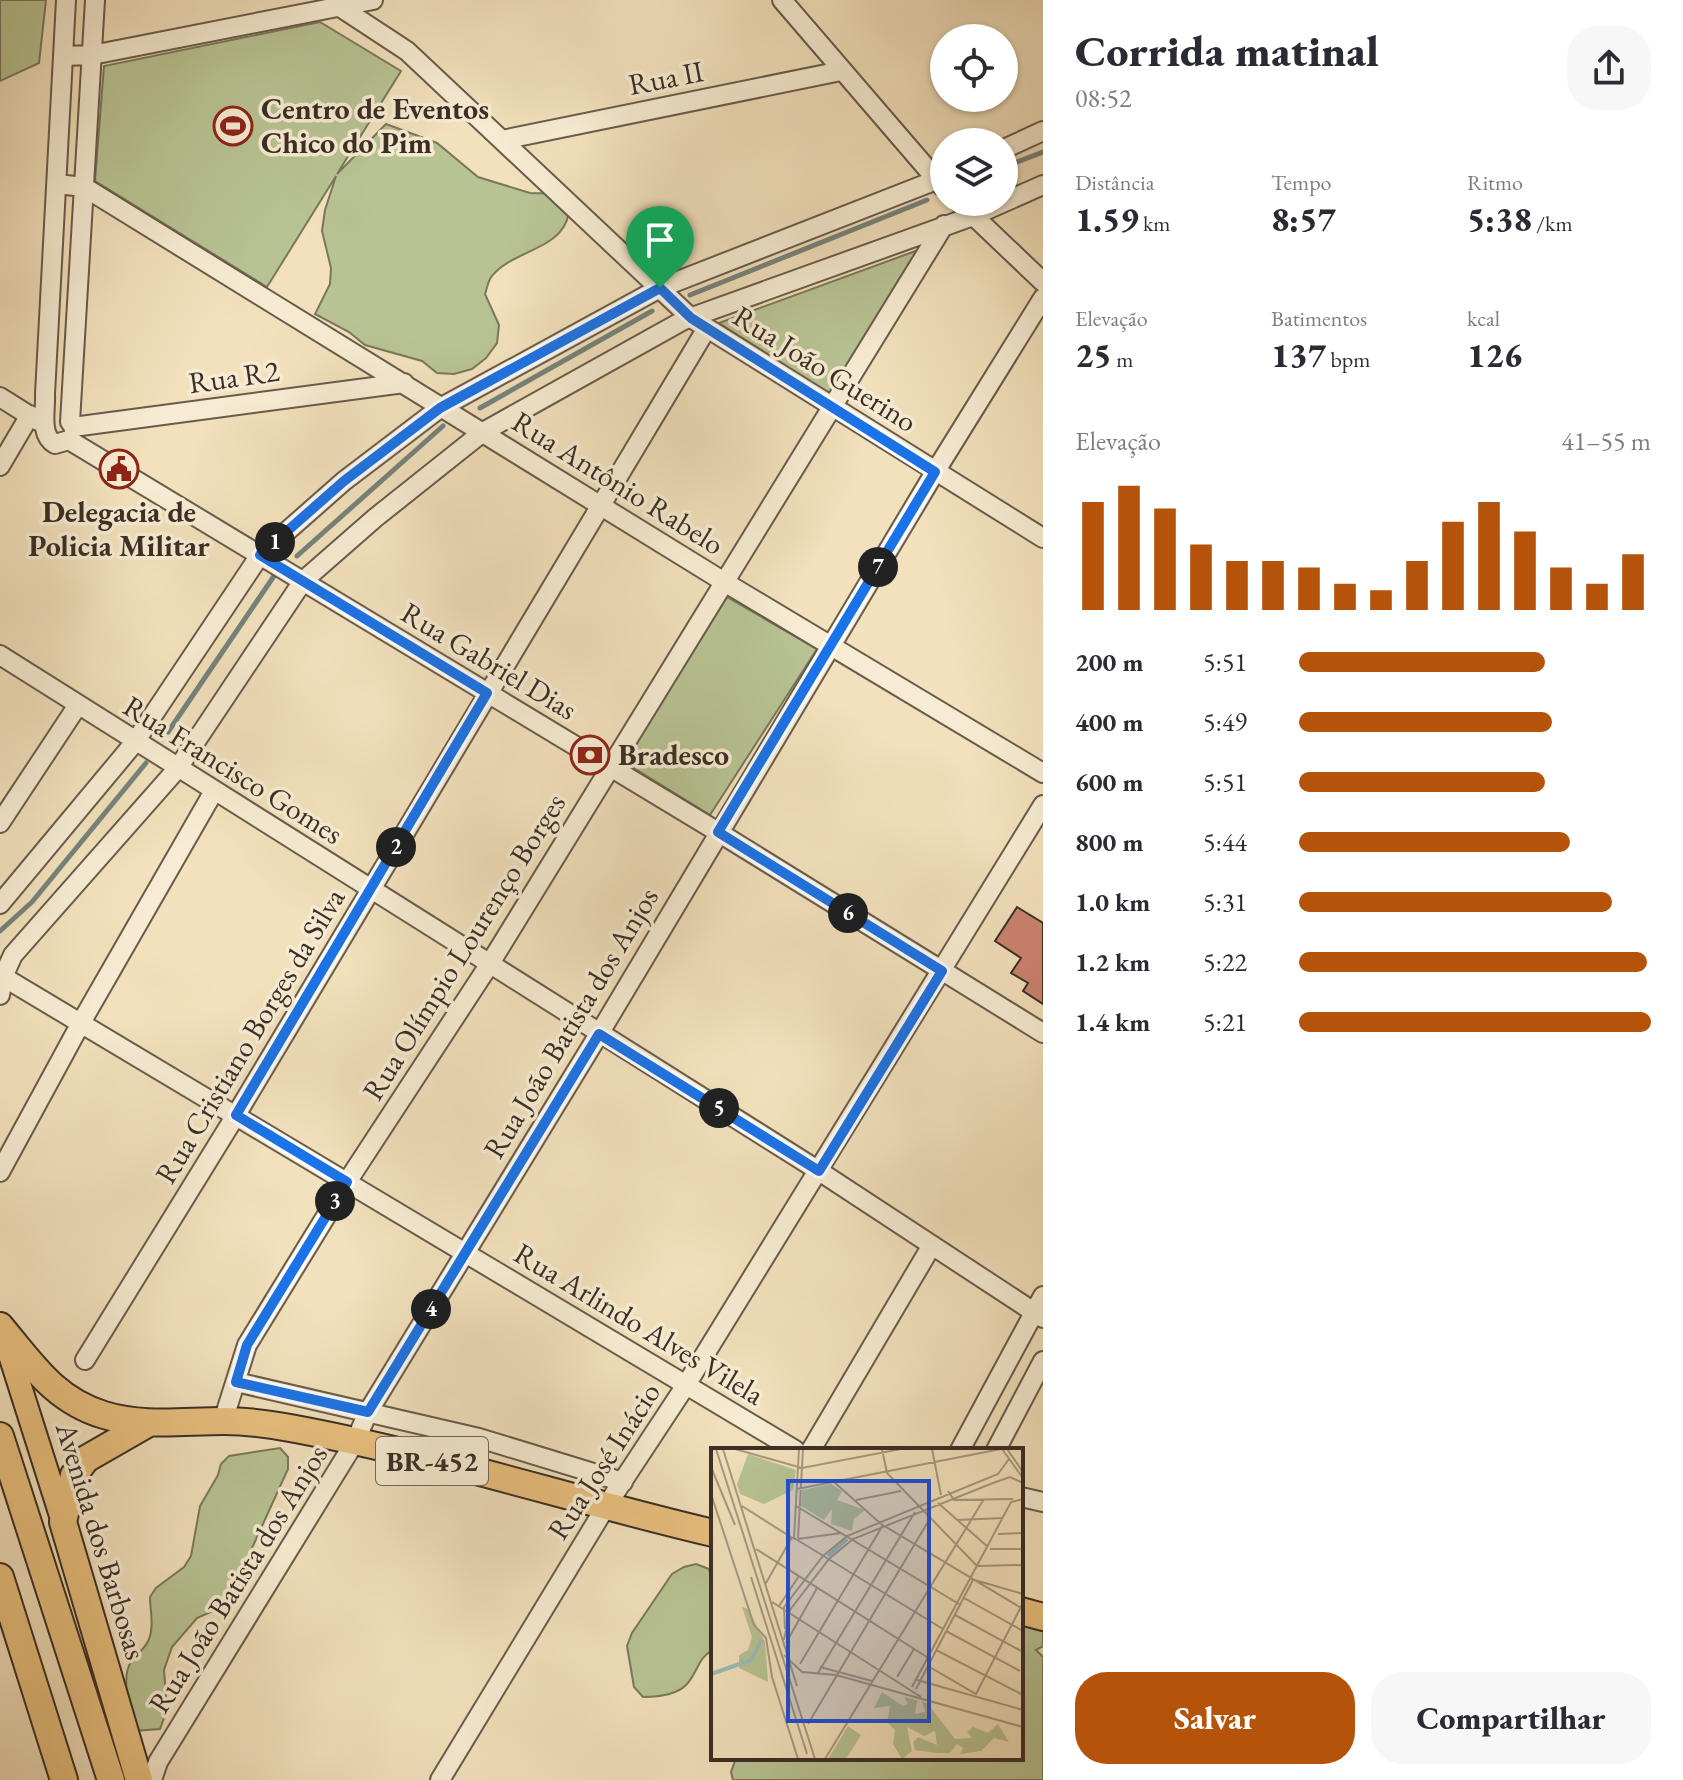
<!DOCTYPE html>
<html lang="pt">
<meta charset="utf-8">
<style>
body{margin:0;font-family:"EB Garamond",serif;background:#f7f7f7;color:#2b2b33;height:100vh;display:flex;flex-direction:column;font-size:30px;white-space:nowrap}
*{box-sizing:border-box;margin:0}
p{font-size:26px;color:#7c7c81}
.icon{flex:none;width:44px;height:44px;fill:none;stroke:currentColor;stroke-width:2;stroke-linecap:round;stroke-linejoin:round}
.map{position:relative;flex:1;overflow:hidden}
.drawer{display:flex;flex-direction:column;background:#fff;width:640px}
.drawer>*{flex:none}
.controls{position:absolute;left:930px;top:24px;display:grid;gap:16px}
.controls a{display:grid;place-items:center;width:88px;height:88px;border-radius:50%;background:#fff;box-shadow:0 2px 6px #0004;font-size:40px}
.pin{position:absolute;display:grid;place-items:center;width:68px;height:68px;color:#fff;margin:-82px -34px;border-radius:50% 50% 50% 0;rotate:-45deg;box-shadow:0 0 8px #0007}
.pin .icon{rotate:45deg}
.km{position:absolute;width:40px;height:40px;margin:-20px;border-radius:50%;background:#222;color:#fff;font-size:22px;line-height:40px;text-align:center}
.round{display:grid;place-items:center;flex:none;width:84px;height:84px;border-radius:32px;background:#f7f7f7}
.summary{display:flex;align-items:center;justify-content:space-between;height:136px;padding:0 32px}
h1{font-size:44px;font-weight:800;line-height:60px}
.metrics{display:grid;grid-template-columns:repeat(3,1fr);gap:12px;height:136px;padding:8px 32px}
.metrics div{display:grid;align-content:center}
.metrics b{font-size:34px;font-weight:800}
.metrics small{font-size:22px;font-weight:400}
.metrics p{font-size:22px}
.chart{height:224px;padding:16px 32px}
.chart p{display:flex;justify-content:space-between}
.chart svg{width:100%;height:144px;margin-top:8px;stroke:#b45309;stroke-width:6}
.action{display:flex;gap:16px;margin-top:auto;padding:16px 32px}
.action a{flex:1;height:92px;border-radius:32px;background:#b45309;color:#fff;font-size:32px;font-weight:800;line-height:92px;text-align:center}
.action a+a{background:#f7f7f7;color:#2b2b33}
ul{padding:0 32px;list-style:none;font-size:26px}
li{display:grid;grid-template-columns:128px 96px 1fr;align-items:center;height:60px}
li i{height:20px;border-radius:10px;background:#b45309}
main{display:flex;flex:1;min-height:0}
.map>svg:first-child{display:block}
.green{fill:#b8c393;stroke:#79785c;stroke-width:2}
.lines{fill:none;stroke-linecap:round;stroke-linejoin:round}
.stream{stroke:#75837c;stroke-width:5}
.building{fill:#cc8370;stroke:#3a2e26;stroke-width:2}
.minor-casing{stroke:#685b4c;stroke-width:22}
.major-casing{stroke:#3a2e26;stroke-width:26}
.highway-casing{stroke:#3a2e26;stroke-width:30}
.minor{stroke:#f7ecd3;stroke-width:18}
.major{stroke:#e9c07e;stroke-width:22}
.highway{stroke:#e9c07e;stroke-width:26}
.route-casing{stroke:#fff;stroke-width:16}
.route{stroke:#1a73e8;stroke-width:10}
.labels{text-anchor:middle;stroke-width:7;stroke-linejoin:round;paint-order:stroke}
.shield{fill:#f7ecd3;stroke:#73675a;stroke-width:2}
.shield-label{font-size:28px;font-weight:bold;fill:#3a2e26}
.street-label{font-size:30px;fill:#3a2e26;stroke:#f7ecd3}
.poi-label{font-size:30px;font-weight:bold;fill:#3a2e26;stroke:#f7ecd3;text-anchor:start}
.inset-river{fill:none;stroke:#9cbcb5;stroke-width:4}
.inset-road{fill:none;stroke:#a89980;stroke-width:2}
.view{fill:#1d4ed8;fill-opacity:0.15;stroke:#1d4ed8;stroke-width:4}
.inset-edge{fill:none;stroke:#3a2e26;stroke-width:4}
</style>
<main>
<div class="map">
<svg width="1043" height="1780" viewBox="0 0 1043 1780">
<rect width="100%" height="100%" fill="#f2e1bc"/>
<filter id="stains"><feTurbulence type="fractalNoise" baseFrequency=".0025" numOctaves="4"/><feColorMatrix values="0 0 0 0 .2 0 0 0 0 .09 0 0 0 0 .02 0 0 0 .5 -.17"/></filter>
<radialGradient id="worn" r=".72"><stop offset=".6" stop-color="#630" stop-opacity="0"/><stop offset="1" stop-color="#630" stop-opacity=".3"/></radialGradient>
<path class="green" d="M0,0H46L39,63L0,81Z
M320,22L401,71L337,174L386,124L437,143L478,177L530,193L568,194C579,250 516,246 492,276C488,280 487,289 485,294L499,325L497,343L486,358L472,369L454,374L437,373L422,361L365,345L349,332L315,314L330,284L331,268L322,231L325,210L336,176L267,287L95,181L104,66Z
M921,249L831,395L719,323Z
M727,597L817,649L710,815L624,762Z
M280,1448L288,1457V1469L242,1570L240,1594L231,1603L197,1618L172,1647L164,1670L166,1696L164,1718L160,1729L134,1731C129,1715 121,1675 131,1662C138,1652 147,1648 150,1636C154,1623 150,1610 150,1597L156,1588L184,1567L191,1556L200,1506L218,1475L221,1464L229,1456Z
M696,1564L709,1569L713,1586V1650C697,1658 698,1673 686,1685C676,1695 657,1697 643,1697L634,1687L627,1646L632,1633L672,1574L684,1567Z
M1021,1622L1043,1625V1646L1036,1650L1043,1657V1780H733L731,1772L736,1758H1021Z"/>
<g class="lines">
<path class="stream" d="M1004,167L1043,152
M690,295L927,200
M480,408L652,311
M297,556L443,426
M168,732L274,576
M0,931L32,902L146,763"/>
</g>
<path class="building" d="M1017,907L1043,923V1004L1023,991L1028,983L1011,973L1021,958L995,941Z"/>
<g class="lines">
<defs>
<path id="minor" d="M66,0L45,394C46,410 39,435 55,444L69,440L718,832L1043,1033
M782,0L942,186
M340,7L407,51L691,318L1043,538
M63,56L92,55L373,0
M502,140L841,71
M1004,149L1043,131
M57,184L84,187L726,583L1043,773
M959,202L1043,282
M0,397L38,421
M70,422L95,0
M73,427L404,383
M0,466L30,415
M0,655L819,1171L1043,1318
M0,823L78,705
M0,904L135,742L260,555L344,481L440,408L660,288L944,177
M0,975L795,1450
M0,995L3,977L13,955L178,768L303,581L375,518L483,432L684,320L973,216L1043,185
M0,1172L82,1021L214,791
M85,1360L236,1115L707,328
M236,1382L479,1438L623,1482
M223,1421L247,1345L347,1182L489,965L944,225
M811,1450L932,1245
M960,1450L1043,1296
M996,1450L1043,1361
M1021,1497L1043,1502
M152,1780L158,1762L356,1440L368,1412L599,1034L935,472L1043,298
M440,1780L605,1508L686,1385L1043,805"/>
<path id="major" d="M4,1336L63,1522"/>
<path id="highway" d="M0,1326C31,1363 54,1400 104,1415C143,1427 183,1421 224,1421C247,1421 268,1424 290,1428C433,1454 572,1500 713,1533
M0,1436L111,1780
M0,1577L64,1780
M1021,1611L1043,1617
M139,1780L63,1522L74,1475L86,1459L147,1424"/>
</defs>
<use href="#minor" class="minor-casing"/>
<use href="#major" class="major-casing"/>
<use href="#highway" class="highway-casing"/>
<use href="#minor" class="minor"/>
<use href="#major" class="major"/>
<use href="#highway" class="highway"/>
</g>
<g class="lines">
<defs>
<path id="route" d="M660,288L691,318L935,472L718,832L942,971L819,1171L599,1034L368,1412L236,1382L247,1345L347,1182L236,1115L487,693L260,555L344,481L440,408Z"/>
</defs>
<use href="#route" class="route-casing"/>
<use href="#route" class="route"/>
</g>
<defs>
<symbol id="stadium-ring" viewBox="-11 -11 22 22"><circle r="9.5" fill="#f7ecd3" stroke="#8f2418" stroke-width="1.5"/><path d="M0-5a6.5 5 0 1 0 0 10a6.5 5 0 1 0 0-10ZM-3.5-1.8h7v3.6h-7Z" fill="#8f2418"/></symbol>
<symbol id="civic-ring" viewBox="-11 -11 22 22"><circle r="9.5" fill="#f7ecd3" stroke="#8f2418" stroke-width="1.5"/><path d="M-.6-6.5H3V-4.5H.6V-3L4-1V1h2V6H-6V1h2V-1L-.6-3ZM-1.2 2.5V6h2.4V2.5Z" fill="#8f2418"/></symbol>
<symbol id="bank-ring" viewBox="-11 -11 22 22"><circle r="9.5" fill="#f7ecd3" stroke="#8f2418" stroke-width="1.5"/><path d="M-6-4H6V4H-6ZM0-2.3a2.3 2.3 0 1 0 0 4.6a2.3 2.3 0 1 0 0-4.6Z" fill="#8f2418"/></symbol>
</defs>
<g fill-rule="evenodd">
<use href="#stadium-ring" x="211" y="104" width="44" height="44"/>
<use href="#civic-ring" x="97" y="447" width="44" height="44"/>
<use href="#bank-ring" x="568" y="733" width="44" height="44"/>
</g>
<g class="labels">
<rect class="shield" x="376" y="1437" width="112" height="48" rx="6"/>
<g class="shield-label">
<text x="432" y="1471">BR-452</text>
</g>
<g class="street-label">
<text transform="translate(666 78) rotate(-11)" y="10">Rua II</text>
<text transform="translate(825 369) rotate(32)" y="10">Rua João Guerino</text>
<text transform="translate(234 377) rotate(-8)" y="10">Rua R2</text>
<text transform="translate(618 483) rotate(32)" y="10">Rua Antônio Rabelo</text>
<text transform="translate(489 661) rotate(31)" y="10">Rua Gabriel Dias</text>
<text transform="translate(233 770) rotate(32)" y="10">Rua Francisco Gomes</text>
<text transform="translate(464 947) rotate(-58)" y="10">Rua Olímpio Lourenço Borges</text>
<text transform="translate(571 1023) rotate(-59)" y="10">Rua João Batista dos Anjos</text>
<text transform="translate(250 1036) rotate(-59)" y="10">Rua Cristiano Borges da Silva</text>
<text transform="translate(639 1324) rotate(31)" y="10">Rua Arlindo Alves Vilela</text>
<text transform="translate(604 1461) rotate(-57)" y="10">Rua José Inácio</text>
<text transform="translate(101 1541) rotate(73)" y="10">Avenida dos Barbosas</text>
<text transform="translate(238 1579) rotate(-58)" y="10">Rua João Batista dos Anjos</text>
</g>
<g class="poi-label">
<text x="261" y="119">Centro de Eventos<tspan x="261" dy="34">Chico do Pim</tspan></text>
<text x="119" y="522" text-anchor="middle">Delegacia de<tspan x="119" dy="34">Policia Militar</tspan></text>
<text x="618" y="765">Bradesco</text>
</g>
</g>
<g transform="translate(711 1448)">
<rect width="312" height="312" fill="#f2e1bc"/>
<path d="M37,6L85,22L82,42L53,56L29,46L26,36ZM120,36L131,43L126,52L154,62L143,71L141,83L120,76L121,61L113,72L90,58L91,42ZM31,159L37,161L54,194L57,234L28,220V207L37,202L41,189ZM171,244L192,258L197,256L193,249L206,252L204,266L214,264L211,253L217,256L244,291L261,290L256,284L262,279L277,285L287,276L298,294L283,290L270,303L249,306L252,300L246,296L239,305H226L204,302L202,294L207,289L226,297L224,283L213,288L196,279L201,303L191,311L182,296L184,282L176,274L179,258L163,260ZM137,278L150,287L135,311H117Z" fill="#b8c393"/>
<path class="inset-river" d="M117,108L136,91M0,226L40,212L51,191"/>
<path class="inset-road" d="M5,1L104,311M12,1L86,238M24,1L91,20L190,1M171,1L176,25L266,118L312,117M221,1L230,47M291,1L312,30M296,1L312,24M0,19L24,77M123,34L170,76L312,161M86,41L290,1M237,43L243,52L302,51M0,46L43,177L55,190L61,229L87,311M145,52L190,43M227,55L277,99M31,58L83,91M85,58L248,156M246,72L292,70M287,86L312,85M83,90L232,181M83,90L88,1M87,90L92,1M87,91L130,85M45,101L219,211M279,101H312M40,129L96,306M260,131L312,146M55,135L81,89M253,150L312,183M61,154L210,249M68,158L88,128M244,167L312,204M74,181L73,159L112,108L136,88L287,26L298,11M235,183L309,223M73,192L79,162L118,111L142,91L282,35L299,29L312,35M75,195L106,140M225,202L312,247M73,207L91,224L125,227L312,279M89,216L172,77M217,218L265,246L312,155M109,219L161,233M107,225L204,64M186,229L203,201M206,232L312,262M201,239L300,54L312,51M205,241L262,132M97,276L218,72M114,311L273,51"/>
<path class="view" d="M77,33H218V273H77Z"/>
<rect width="312" height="312" class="inset-edge"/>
</g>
<rect width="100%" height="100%" filter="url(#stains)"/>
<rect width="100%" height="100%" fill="url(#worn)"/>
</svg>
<div class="controls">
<a><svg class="icon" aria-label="locate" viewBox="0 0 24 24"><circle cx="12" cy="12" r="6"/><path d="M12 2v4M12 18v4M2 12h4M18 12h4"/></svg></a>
<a><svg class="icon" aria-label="layers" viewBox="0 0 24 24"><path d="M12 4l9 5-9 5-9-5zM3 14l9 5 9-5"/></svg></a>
</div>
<div class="pin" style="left:660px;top:288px;background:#1e9e55"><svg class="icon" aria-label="arrive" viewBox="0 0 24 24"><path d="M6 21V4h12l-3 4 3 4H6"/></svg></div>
<b class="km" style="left:275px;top:542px">1</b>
<b class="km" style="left:396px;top:847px">2</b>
<b class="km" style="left:335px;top:1201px">3</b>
<b class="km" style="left:431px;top:1309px">4</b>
<b class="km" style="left:719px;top:1108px">5</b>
<b class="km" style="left:848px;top:913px">6</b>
<b class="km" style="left:878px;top:567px">7</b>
</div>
<section class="drawer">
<div class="summary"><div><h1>Corrida matinal</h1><p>08:52</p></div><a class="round"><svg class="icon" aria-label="share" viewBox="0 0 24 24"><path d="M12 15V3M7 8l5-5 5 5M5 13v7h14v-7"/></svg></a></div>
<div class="metrics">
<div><p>Distância</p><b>1.59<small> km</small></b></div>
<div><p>Tempo</p><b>8:57</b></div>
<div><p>Ritmo</p><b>5:38<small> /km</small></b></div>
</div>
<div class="metrics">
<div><p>Elevação</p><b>25<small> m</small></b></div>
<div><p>Batimentos</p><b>137<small> bpm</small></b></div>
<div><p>kcal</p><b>126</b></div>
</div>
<div class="chart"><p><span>Elevação</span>41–55 m</p>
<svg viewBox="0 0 160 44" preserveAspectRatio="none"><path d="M5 44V11M15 44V6M25 44V13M35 44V24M45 44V29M55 44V29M65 44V31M75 44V36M85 44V38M95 44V29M105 44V17M115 44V11M125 44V20M135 44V31M145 44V36M155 44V27"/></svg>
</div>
<ul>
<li><b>200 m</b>5:51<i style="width:70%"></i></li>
<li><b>400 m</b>5:49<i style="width:72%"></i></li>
<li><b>600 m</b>5:51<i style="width:70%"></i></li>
<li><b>800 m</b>5:44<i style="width:77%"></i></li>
<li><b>1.0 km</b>5:31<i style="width:89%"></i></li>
<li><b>1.2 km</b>5:22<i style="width:99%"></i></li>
<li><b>1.4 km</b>5:21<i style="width:100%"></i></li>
</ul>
<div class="action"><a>Salvar</a><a>Compartilhar</a></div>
</section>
</main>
